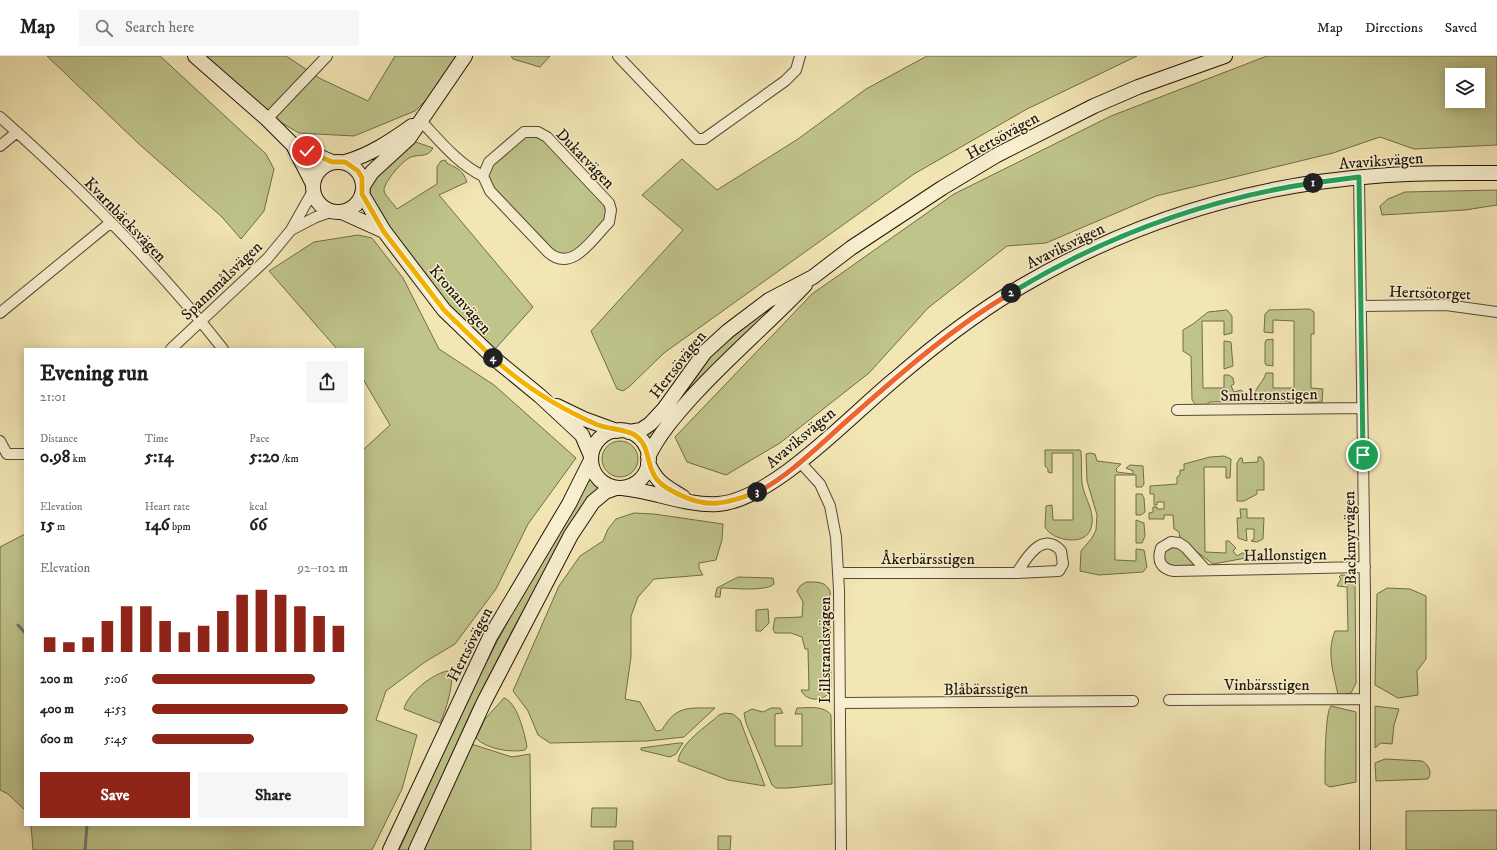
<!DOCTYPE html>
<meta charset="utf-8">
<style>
body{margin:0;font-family:"IM FELL DW Pica",serif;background:#f6f6f6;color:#202124;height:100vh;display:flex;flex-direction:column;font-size:15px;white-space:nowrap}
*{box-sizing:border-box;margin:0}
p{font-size:13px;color:#757577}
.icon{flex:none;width:22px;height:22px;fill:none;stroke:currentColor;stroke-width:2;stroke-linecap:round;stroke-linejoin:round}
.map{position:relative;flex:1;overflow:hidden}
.drawer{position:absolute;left:24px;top:292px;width:340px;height:478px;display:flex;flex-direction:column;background:#fff;border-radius:0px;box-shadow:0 2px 10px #0003}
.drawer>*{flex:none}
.controls{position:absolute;left:1445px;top:12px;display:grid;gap:8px}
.controls a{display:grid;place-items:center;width:40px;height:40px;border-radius:0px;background:#fff;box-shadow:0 2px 10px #0003;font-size:20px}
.pin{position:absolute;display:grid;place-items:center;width:34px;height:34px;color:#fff;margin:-17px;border:2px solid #fff;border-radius:50%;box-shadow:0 1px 4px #0007}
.km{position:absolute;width:20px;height:20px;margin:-10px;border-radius:50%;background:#222;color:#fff;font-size:11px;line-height:20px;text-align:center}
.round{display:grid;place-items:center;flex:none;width:42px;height:42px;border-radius:0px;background:#f6f6f6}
.summary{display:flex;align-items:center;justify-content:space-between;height:68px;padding:0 16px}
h1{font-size:22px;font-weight:700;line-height:30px}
.stats{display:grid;grid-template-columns:repeat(3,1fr);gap:6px;height:68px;padding:4px 16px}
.stats div{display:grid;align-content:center}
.stats b{font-size:17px;font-weight:700}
.stats small{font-size:11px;font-weight:400}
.stats p{font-size:11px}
.chart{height:112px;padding:8px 16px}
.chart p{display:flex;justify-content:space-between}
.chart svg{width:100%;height:72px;margin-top:4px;stroke:#8f2418;stroke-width:6}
.action{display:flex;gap:8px;margin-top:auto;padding:8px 16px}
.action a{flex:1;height:46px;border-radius:0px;background:#8f2418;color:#fff;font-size:16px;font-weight:700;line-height:46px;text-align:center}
.action a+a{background:#f6f6f6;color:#202124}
ul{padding:0 16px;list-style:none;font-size:13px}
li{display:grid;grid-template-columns:64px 48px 1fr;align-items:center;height:30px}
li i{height:10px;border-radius:5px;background:#8f2418}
header{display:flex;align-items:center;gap:24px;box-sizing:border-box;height:56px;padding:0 20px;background:#fff;border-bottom:1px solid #e0e0e0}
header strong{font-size:19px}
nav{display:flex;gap:22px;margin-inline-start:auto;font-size:14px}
.search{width:280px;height:36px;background:#f6f6f6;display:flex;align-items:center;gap:10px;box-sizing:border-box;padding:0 14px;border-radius:0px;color:#757577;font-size:15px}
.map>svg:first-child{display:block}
.green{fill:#bfc48b;stroke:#706c4a;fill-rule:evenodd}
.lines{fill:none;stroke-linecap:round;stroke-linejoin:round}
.stream{stroke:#6b7c6b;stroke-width:3}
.street-casing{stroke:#564935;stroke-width:12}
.secondary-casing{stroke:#21150a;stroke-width:16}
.street{stroke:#f7efcf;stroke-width:10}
.secondary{stroke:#f7efcf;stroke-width:14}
.split-1-casing{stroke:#fff;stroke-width:8}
.split-2-casing{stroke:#fff;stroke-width:8}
.split-3-casing{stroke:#fff;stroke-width:8}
.split-4-casing{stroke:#fff;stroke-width:8}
.split-5-casing{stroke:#fff;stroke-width:8}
.split-1{stroke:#22a559;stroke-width:5}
.split-2{stroke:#22a559;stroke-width:5}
.split-3{stroke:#f0652b;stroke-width:5}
.split-4{stroke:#f5b400;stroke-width:5}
.split-5{stroke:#f5b400;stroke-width:5}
.labels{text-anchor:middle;stroke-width:3;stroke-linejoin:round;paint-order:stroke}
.street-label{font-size:16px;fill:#21150a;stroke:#f7efcf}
</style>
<header>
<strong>Map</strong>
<div class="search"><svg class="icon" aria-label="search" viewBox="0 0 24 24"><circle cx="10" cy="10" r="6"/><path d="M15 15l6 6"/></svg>Search here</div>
<nav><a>Map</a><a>Directions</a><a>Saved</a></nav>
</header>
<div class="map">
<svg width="1497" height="794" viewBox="0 0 1497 794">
<rect width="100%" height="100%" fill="#f3e6b5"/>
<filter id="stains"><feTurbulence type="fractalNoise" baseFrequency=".005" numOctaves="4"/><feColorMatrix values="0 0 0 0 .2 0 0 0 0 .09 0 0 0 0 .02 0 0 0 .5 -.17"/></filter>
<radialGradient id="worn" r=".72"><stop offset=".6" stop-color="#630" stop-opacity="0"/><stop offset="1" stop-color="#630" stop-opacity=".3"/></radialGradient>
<path class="green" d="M47,0H160L266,98L274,113L264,155L241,183L222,161L139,88Z
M197,0H286L321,23L368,45L395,0H459L429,41L415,55L354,80L299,77L255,51Z
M511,0H550L540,11L513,3Z
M927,0H1137L1027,53L914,118L664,297L630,330L623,335L617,333L591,275L683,174L642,139L682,103L717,134L798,83L866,33Z
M1267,0H1497V89L1414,93L1380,81L1333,97L1156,140L1046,187L1007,190L928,252L869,317L780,387L726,419L687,406L675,381L812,238L954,138L1111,60ZM1452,19H1478V45H1452Z
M534,74L576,111L612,159L577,201L558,205L526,173L484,119L492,104Z
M413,85L433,92C428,102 419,98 411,101C403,104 383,127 384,135C386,141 394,148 397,153L437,128V111L441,105L445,104L448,108C458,112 463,115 467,126L439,139L533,251L496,292L493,293L449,249L381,161L370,140V130L382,114Z
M1497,134V149L1465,154L1382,159L1380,150L1388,143L1405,136Z
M358,179L372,182L403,222L439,293L494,329L576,402L528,468L496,533L455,588L425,606L386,635L376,664L417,679L402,733L372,794H33L31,769H363V394L390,369L363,323V293H337L269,215L314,186Z
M774,250L775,251L649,386L643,378L705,304L735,275Z
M1310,253L1314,256V278H1311V332L1323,333L1322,346L1292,348L1287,345H1254C1252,333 1263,328 1266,317H1273V332H1294V265L1273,264V277L1264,276L1265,258L1269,254Z
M1227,254L1232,260V277L1224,279V265H1202L1203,332H1224V319H1229L1233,322L1234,328L1231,330L1234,336L1241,334L1245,339V345L1210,346L1206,349H1196L1192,344L1191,300L1183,295V274L1193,268L1208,256Z
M1273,283V310L1266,309L1265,307V287L1266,284Z
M1224,285L1231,286L1233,310L1224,313Z
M602 403a18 18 0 1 1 36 0a18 18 0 1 1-36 0Z
M1045,394H1080L1081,396C1082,407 1081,417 1082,427C1084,442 1096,456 1091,472C1086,491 1052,485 1045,471L1046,450L1052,449L1053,464H1073V397H1052V417L1048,416V413L1045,410Z
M1090,397L1095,398L1097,405L1121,408L1116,413L1117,416L1133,418V415L1126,412L1130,409L1143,410L1144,428L1142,431H1136V419H1115V504L1136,505V493L1144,494L1147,511L1143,516L1099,519L1080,515L1081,495L1092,482L1096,474L1097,459L1087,425L1086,398Z
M1224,400L1231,403L1230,422H1226V411H1204L1205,496L1226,497V485H1229L1236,492L1233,495L1237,500L1242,497L1247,498V501L1246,502L1213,508L1180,483L1179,476L1174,473L1173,459H1164V463H1149V457L1153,456V451H1157V453H1164V446H1157V449H1154V438H1150V430L1177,428V421L1180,419V414H1184V408L1210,401Z
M1258,401H1261L1264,406V434H1257V438L1244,445H1237V407L1240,402H1242L1243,407L1258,406Z
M590,421L602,431L541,522L511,577L472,653L409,794H399L476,626L518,546Z
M1136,438H1142L1144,442L1145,456L1141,459H1136Z
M1240,453H1247V462H1264L1263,483L1257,486L1251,485L1254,483V473H1246L1247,485L1238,482L1237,462H1241Z
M634,457L654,458L723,468L722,484L716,504L699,507V512L703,519L654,523L638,541L631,560V601L625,643L640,646L656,675L662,674C676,649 689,652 715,652L684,681L647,685L550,687L538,679L528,655L513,635L559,530L580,500L603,485L608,473L616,463Z
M1136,464L1144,467L1145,480L1142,487H1136Z
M25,478V754L8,738L0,734V491Z
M1176,490L1182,494L1195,509L1170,510L1164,504V495L1167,492Z
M1341,519C1348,519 1353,522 1355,529L1356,627L1351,637L1338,639C1334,618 1326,597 1335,575H1348L1347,531L1337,530L1341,523L1339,521Z
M738,521L773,522L774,528C765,536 733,532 721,532L720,541H715L717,532Z
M806,526C817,526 825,525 830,535L831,632C828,646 806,647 801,634H809L808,593H805L802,581L791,577H775L773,573L775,562L802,561L803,546L797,535L800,530Z
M1387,532L1410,533L1426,540V603L1417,615L1418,639L1398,642L1375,629L1377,538Z
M768,553L769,567L761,575H756V554Z
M448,615L452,617C452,634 447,651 440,667L404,653C407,638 433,617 448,615Z
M504,642C517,646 525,678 527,691L525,694C511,697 486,693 476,682L485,663Z
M1331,650L1356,656V726L1330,731L1325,728V720C1325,708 1325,656 1331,650Z
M1375,650L1399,653L1394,669L1392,688L1381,687L1375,692Z
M771,652H780L783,657L775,658V690H802V658H795L797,652C808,652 824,649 831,659L832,728L788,732H776L772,729L746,667L744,657L752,653L763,656Z
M725,657L733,658L740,664L765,730L728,724L678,705C681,686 706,671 719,659Z
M465,686L512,701L530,698L531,794H416Z
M679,687H683L676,698L670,701L641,694V692Z
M1385,703L1422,705C1428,708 1433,716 1428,723L1376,725L1375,707Z
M592,752H617L616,771H591Z
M1497,754V794H1406V755Z
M718,780H731L730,794H718Z
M614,785H633V794H614Z"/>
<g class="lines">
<path class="stream" d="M18,569L25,577
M85,794L87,769"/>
<defs>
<path id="street" d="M618,0L697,83H704L785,25L796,14L800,0
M0,61C80,132 157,209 223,293
M267,63L327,0
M420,64C439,84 458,108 483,120L489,106L524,76H538L547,81L609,147L611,154L609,166C593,182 572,218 548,196L490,135L483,120
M0,90L17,76
M1359,121L1365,538V794
M291,174L316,161L333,155
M1361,250L1446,249L1497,256
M0,257L110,167
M171,293L267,203L291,174L313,135
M1177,354L1362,352
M0,385L7,398H25
M799,405L820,428L830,450L836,481L839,534L841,794
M1206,514L1185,491L1179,487L1171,486L1161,492C1157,504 1160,513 1174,515L1365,511
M839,517H1017C1026,502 1043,474 1061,495L1063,508L1059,515L1017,517
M1169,644L1365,643
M840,647L1133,645"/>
<path id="secondary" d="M195,0L267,63L293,89L313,128
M293,89L332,106
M313 131a25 25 0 1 1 50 0a25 25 0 1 1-50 0Z
M345,106C370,99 391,85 412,70
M363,130L372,116L409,82L465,0
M362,138L384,175L444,254L496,304L540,340L582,379L591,400
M342,156L384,175
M557,350L584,363L617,375
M591 403a29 29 0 1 1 58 0a29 29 0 1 1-58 0Z
M629,376L641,374L650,368L664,353L705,296L728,275L769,244L813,221L851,192L942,132L997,99L1094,50L1138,31L1225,0
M648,401C659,378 675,360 691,342C727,302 768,268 805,229
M648,407C657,427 665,430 683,441
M622,432C654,435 686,450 718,448C773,444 852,358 895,323C937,287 981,253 1029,226C1135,165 1253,129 1375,120C1416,116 1456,117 1497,117
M390,794L490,581L569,448L591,404
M416,794L484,646L571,479L593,446L605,436L616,432"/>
</defs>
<use href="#street" class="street-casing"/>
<use href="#secondary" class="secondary-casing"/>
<use href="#street" class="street"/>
<use href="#secondary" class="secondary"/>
</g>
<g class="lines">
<defs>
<path id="split-1" d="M1313,127L1359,121L1363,399"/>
<path id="split-2" d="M1011,237C1103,181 1206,143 1313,127"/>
<path id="split-3" d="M757,436C786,423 825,384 850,362C901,317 952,272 1011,237"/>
<path id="split-4" d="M493,302C525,331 558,352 598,369C609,373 623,373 633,378C649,387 646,403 653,417C658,428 668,433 678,438C707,453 727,448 757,436"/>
<path id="split-5" d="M307,95L332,106H345L358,115L362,122V138L384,176L444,254L493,302"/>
</defs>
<use href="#split-1" class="split-1-casing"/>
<use href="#split-2" class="split-2-casing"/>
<use href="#split-3" class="split-3-casing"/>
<use href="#split-4" class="split-4-casing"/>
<use href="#split-5" class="split-5-casing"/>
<use href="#split-1" class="split-1"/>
<use href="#split-2" class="split-2"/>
<use href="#split-3" class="split-3"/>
<use href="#split-4" class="split-4"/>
<use href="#split-5" class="split-5"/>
</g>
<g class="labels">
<g class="street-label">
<text transform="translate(1002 79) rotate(-29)" y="6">Hertsövägen</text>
<text transform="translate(586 102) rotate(46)" y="6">Dukatvägen</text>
<text transform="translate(1381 104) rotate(-4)" y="6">Avaviksvägen</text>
<text transform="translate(126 163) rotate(46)" y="6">Kvarnbäcksvägen</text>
<text transform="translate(1065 189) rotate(-26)" y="6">Avaviksvägen</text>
<text transform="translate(221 224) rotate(-44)" y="6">Spannmålsvägen</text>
<text transform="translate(1430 236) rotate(2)" y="6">Hertsötorget</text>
<text transform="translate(461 243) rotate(49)" y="6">Kronanvägen</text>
<text transform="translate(677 308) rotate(-52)" y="6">Hertsövägen</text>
<text transform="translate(1269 338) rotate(-1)" y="6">Smultronstigen</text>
<text transform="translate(800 381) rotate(-40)" y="6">Avaviksvägen</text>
<text transform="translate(1349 482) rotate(-91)" y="6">Backmyrvägen</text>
<text transform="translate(1285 498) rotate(-1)" y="6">Hallonstigen</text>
<text x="928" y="508">Åkerbärsstigen</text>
<text transform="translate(469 588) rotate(-63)" y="6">Hertsövägen</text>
<text transform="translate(824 594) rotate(-90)" y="6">Lillstrandsvägen</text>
<text x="1267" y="634">Vinbärsstigen</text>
<text transform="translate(986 632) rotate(-1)" y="6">Blåbärsstigen</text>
</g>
</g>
<rect width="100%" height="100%" filter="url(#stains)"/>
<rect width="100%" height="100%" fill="url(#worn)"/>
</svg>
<div class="controls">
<a><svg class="icon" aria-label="layers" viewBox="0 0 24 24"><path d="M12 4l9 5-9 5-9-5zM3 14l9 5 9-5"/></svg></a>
</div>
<div class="pin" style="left:1363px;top:399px;background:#1e9e55"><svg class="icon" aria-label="arrive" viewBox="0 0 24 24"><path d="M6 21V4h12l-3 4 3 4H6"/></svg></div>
<div class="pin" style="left:307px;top:95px;background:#d93025"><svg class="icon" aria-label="check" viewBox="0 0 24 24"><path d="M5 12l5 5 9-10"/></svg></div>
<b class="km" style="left:1313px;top:127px">1</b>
<b class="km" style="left:1011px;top:237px">2</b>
<b class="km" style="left:757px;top:436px">3</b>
<b class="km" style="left:493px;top:302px">4</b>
<section class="drawer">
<div class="summary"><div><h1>Evening run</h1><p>21:01</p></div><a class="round"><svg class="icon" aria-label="share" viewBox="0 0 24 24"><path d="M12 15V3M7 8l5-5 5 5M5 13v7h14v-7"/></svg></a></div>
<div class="stats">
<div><p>Distance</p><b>0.98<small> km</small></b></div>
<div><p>Time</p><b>5:14</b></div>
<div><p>Pace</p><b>5:20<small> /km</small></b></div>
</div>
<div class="stats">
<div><p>Elevation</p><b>15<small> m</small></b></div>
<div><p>Heart rate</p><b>146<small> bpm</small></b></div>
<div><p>kcal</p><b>66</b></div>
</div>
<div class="chart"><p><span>Elevation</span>92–102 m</p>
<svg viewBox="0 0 160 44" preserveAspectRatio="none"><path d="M5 44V35M15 44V38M25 44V35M35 44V25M45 44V16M55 44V16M65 44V25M75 44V32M85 44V28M95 44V19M105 44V9M115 44V6M125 44V9M135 44V16M145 44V22M155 44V28"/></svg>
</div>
<ul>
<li><b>200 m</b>5:06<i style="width:83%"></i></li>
<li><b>400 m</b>4:53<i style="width:100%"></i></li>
<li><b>600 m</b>5:45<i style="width:52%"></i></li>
</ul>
<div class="action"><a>Save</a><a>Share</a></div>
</section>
</div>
